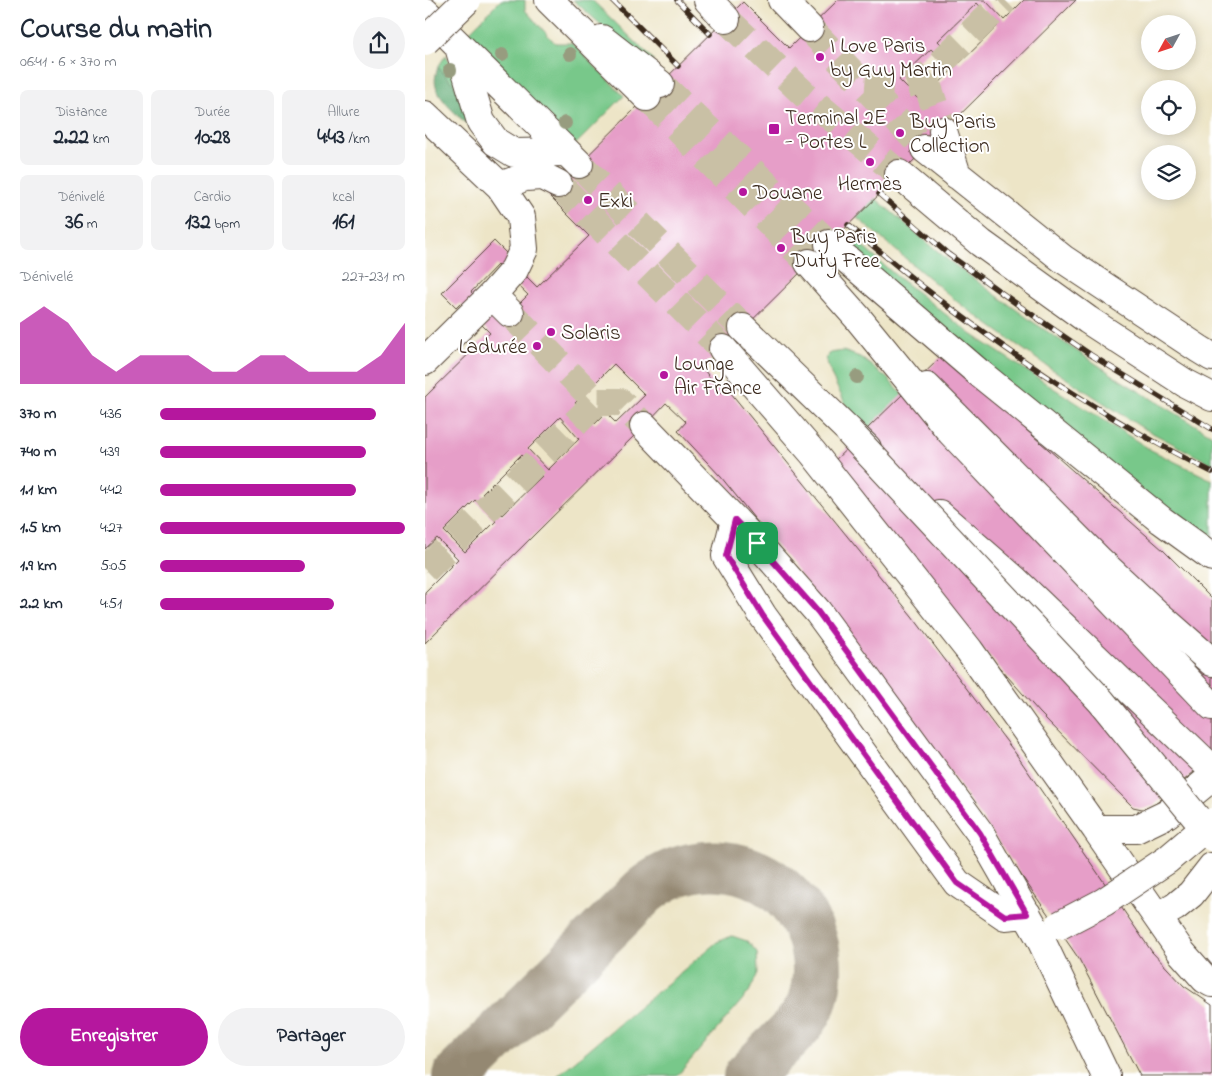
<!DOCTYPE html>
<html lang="fr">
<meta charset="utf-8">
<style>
body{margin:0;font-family:"Indie Flower",sans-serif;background:#f2f2f3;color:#1f2937;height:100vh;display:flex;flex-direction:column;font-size:19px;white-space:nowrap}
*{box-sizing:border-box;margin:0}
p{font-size:16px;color:#747a83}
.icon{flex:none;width:28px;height:28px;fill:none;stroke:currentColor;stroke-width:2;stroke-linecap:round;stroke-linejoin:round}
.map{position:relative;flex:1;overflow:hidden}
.side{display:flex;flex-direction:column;background:#fff;width:425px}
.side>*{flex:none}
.needle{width:32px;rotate:230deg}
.fabs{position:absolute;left:716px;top:15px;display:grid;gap:10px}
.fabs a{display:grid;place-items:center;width:55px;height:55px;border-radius:50%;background:#fff;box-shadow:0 2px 12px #0003;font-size:25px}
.pin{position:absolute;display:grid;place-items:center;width:42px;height:42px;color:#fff;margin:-21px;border-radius:10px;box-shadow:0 2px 8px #0006}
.round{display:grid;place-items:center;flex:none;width:52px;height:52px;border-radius:26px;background:#f2f2f3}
.headline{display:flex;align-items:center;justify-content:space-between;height:85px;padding:0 20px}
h1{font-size:28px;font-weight:700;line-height:38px}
.stats{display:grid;grid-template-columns:repeat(3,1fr);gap:8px;height:85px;padding:5px 20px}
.stats div{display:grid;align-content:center;border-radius:8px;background:#f2f2f3;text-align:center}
.stats b{font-size:21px;font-weight:700}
.stats small{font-size:14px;font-weight:400}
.stats p{font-size:14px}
.chart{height:140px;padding:10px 20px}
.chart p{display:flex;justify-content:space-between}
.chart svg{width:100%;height:90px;margin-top:5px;fill:#b5179e;opacity:.7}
.action{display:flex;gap:10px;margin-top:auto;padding:10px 20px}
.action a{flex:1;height:58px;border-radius:30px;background:#b5179e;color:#fff;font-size:20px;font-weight:700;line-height:58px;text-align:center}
.action a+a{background:#f2f2f3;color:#1f2937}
ul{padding:0 20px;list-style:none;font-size:16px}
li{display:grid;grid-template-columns:80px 60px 1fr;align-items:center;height:38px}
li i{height:12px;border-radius:6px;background:#b5179e}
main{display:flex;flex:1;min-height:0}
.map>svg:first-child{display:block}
.green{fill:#78c88a;stroke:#5a7954}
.forest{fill:#62ac76;stroke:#4e6b4a}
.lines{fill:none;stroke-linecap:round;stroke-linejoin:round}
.taxiway{stroke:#948872;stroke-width:50}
.building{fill:#e69ec8;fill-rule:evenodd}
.minor-tunnel{stroke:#c9c0a5;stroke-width:28;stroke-dasharray:28 14;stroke-linecap:butt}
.major-tunnel{stroke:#c9c0a5;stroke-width:28;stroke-dasharray:28 14;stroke-linecap:butt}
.minor-casing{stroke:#564637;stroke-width:30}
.major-casing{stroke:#564637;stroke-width:30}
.minor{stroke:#fff;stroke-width:28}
.major{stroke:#fff;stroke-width:28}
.rail-casing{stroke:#3b2a1e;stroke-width:5.5}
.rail{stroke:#fff;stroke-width:4;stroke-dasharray:11;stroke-linecap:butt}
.minor-bridge-casing{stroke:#564637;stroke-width:30;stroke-linecap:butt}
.minor-bridge{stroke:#fff;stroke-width:28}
.tree{fill:#979c7f}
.route-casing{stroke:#fff;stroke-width:10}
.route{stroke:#b5179e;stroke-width:6}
.poi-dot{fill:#b5179e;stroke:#fff;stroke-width:2}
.labels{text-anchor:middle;stroke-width:4;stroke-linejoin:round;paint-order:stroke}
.poi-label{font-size:21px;fill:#3b2a1e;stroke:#fff;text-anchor:start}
</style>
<main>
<section class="side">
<div class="headline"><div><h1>Course du matin</h1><p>06:41 · 6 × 370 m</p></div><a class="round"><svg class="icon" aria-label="share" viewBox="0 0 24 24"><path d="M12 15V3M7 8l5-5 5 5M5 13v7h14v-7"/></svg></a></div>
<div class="stats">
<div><p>Distance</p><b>2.22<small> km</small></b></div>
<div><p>Durée</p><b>10:28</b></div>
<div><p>Allure</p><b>4:43<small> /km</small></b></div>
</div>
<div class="stats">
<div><p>Dénivelé</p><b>36<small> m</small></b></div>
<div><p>Cardio</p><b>132<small> bpm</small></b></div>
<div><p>kcal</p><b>161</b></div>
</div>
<div class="chart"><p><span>Dénivelé</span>227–231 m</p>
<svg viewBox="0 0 160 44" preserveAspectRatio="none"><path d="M0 44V14L10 6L20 14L30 30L40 38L50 30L60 30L70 30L80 38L90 38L100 30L110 30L120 38L130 38L140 38L150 30L160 14V44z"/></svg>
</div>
<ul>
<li><b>370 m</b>4:36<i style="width:88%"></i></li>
<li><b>740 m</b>4:39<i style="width:84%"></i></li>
<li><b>1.1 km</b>4:42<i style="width:80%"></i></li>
<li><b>1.5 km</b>4:27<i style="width:100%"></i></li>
<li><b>1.9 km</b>5:05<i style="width:59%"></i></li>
<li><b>2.2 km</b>4:51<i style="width:71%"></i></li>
</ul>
<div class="action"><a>Enregistrer</a><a>Partager</a></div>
</section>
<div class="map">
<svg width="787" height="1076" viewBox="0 0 787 1076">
<rect width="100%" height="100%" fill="#fff"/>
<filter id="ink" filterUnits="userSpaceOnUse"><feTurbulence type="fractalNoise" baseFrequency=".02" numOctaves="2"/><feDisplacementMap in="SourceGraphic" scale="10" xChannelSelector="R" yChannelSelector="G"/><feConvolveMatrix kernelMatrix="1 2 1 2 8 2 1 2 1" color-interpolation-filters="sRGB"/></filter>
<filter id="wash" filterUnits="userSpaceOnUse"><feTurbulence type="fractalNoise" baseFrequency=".0096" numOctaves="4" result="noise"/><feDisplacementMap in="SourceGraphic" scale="20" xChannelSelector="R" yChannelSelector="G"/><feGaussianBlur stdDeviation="1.12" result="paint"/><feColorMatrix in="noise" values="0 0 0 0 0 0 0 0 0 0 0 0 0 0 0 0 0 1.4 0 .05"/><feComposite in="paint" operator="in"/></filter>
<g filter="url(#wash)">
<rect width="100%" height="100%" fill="#ede5c7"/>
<path class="green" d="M76,0H100V10L130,43H147L199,96L150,145L40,36Z
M148,0H167L229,60L223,66Z
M21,55L30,73L43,112L29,85L13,67Z
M450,198L523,260L608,322L697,381L787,435V464L716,427L616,362L535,304L431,217Z
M418,230L475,279L546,334L625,386L726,450L787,480V543L670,455L409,239Z
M418,351L435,357L462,378L577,500L549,527L422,407L407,377L401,359L405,353Z
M307,936L322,941L332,952L333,973L324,992L252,1076H132L292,942Z"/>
<path class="forest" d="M13,67L29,85L43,112L54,135C42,124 15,102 11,87C9,80 11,73 13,67Z"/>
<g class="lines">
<path class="taxiway" d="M32,1076L219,891C277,843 362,865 387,938C393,958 394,981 387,1002C381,1019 368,1031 355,1044C344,1054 334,1065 323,1076"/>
</g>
<g id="blocks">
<path class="building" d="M413,0H560L579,20L599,0H651L298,349L277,367L296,393L301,387L487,616L591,754L727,952L759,986L787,1005V1076H715L654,959L523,769L415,625L296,477L253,431L261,422L241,403L219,426L0,643V592L33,559L12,538L0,549V397L65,333L35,303L31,307L17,293L69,241L82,254L81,256L112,287L164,236L123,195L318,2L364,48ZM552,3L573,26L535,63L513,41ZM506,49L527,70L496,102L474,80ZM72,265L103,295L76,322L46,292ZM189,364L220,395L191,423L181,413L170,424L150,403ZM135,417L154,439L123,470L103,449ZM96,455L117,476L77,515L57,494ZM50,500L71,521L40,552L19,531Z
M517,356L738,550L787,599V757L728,806L717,809L708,807L615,713L557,648L404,466Z"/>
</g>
</g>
<g filter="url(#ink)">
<use href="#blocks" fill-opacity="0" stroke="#564637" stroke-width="1"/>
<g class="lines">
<path class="minor-tunnel" d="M301,19L380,95L474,174
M384,28L500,149
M500,78L518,131
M235,84L404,244
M440,87L468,89L500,78L580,0
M133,184L298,349
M85,313L172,402H195L219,426
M0,570L172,402"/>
<path class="major-tunnel" d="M222,97L384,263
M154,164L318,328"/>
<defs>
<path id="minor" d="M283,0L301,19
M357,0L384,28
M177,39L235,84
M34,47L56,122L71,142L89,153L141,152
M0,115L75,186L96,217L99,249L89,270L67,295L0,361
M518,131L532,175
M500,149L638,259L774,349L787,357
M474,174L556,243L663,320L760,383L787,397
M75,186L100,177L117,176L133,184
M404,244L553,372L736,520L787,557
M67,295L85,313
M298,349L388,453L544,650L671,829H711L742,814L787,777
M502,387L675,561L730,612L787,662
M219,426L332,543L393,612L555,833L614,936L681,1076
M310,520L301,556L338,616L532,883L580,916L602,914
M671,829L757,953L780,979L787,983
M732,917L750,907L766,894L787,867"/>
<path id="major" d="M124,0L222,97
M0,12L154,164
M384,263L432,317L526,432L787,706
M318,328L442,448
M514,514L590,580L787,769"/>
</defs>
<use href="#minor" class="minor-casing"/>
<use href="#major" class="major-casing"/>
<use href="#minor" class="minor"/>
<use href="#major" class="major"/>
<defs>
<path id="rail" d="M187,0L253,66
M252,0L285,34
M454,194L523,254L596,307L666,355L787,429
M423,225C449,246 475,269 502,290C591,359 686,422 787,472"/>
</defs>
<use href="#rail" class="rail-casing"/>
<use href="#rail" class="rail"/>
<defs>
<path id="minor-bridge" d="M0,41L42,0
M424,432L676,701L787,837
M635,925L679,902L742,860L787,822"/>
</defs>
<use href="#minor-bridge" class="minor-bridge-casing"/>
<use href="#minor-bridge" class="minor-bridge"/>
</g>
<g class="tree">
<circle cx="145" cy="54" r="7"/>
<circle cx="77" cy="55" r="7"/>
<circle cx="25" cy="70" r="7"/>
<circle cx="140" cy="123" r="7"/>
<circle cx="432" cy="377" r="7"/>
</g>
</g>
<g class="lines" filter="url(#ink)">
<defs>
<path id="route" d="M310,520L332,543L393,612L555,833L602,914L580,916L532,883L338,616L301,556Z"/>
</defs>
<use href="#route" class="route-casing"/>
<use href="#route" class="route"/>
</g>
<g class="poi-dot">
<circle cx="395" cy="57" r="5"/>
<rect x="343" y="123" width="12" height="12" rx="2.5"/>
<circle cx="475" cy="133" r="5"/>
<circle cx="445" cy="162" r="5"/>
<circle cx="318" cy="192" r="5"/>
<circle cx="163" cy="200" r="5"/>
<circle cx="356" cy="248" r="5"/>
<circle cx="126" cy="332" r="5"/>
<circle cx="112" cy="346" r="5"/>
<circle cx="239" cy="375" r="5"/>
</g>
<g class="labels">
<g class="poi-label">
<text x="405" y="52">I Love Paris<tspan x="405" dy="24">by Guy Martin</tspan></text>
<text x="360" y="124">Terminal 2E<tspan x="360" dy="24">- Portes L</tspan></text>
<text x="485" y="128">Buy Paris<tspan x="485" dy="24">Collection</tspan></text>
<text x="445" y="190" text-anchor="middle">Hermès</text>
<text x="328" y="199">Douane</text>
<text x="173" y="207">Exki</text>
<text x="366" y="243">Buy Paris<tspan x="366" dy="24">Duty Free</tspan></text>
<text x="136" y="339">Solaris</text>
<text x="102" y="353" text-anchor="end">Ladurée</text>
<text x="249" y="370">Lounge<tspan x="249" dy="24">Air France</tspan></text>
</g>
</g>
</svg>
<div class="fabs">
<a><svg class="needle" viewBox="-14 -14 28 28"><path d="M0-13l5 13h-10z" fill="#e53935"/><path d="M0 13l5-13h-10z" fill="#747a83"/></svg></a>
<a><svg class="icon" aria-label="locate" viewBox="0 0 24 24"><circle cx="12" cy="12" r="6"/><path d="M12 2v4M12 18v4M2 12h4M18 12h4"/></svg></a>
<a><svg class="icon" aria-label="layers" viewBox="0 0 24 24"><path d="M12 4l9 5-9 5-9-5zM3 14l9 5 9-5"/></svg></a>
</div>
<div class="pin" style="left:332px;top:543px;background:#1e9e55"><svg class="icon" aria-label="arrive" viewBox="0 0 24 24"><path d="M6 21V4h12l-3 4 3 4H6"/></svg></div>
</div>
</main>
